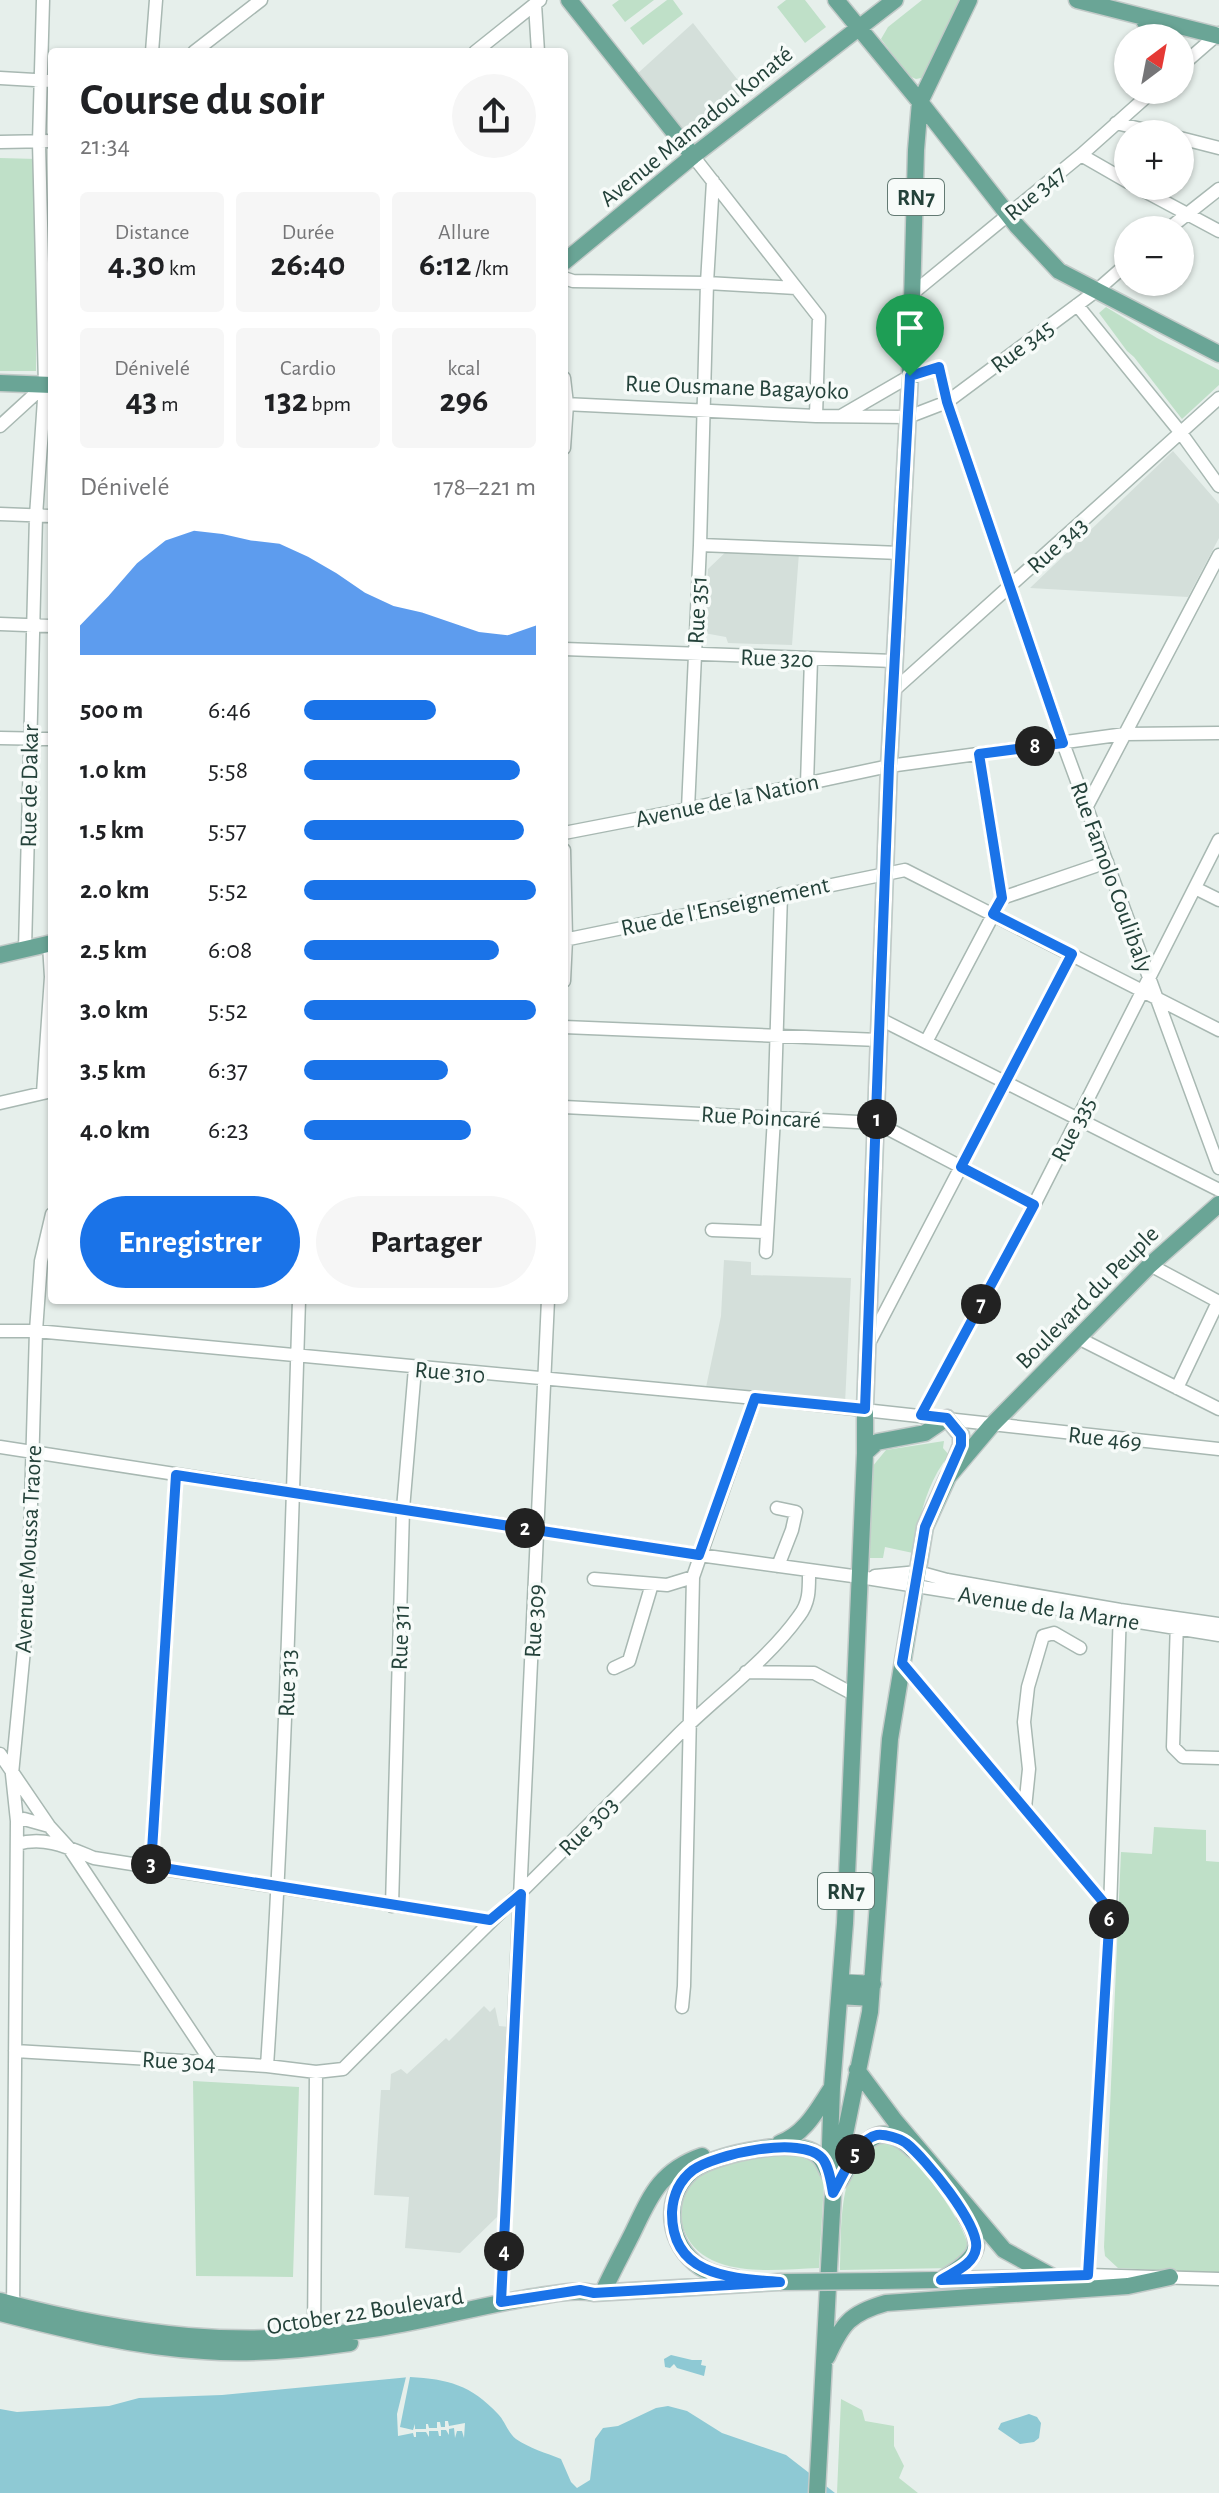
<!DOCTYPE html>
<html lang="fr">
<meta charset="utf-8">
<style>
body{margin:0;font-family:"Alegreya Sans",sans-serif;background:#f6f6f6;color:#202124;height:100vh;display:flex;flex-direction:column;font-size:30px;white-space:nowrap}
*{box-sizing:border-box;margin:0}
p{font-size:26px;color:#757577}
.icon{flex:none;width:44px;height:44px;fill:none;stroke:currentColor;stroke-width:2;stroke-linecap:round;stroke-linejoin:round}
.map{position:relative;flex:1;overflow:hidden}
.panel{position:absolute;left:48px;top:48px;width:520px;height:1256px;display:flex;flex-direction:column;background:#fff;border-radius:8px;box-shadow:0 2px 6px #0004}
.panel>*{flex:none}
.needle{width:52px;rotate:32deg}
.buttons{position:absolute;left:1114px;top:24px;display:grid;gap:16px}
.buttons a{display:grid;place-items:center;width:80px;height:80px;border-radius:50%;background:#fff;box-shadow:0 2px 6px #0004;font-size:40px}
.pin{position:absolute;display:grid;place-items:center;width:68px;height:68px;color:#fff;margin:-82px -34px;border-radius:50% 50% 50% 0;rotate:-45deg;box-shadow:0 0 8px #0007}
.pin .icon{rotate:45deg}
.km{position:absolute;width:40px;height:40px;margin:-20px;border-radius:50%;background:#222;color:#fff;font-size:22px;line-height:40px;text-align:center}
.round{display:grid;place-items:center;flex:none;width:84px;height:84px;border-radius:42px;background:#f6f6f6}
.summary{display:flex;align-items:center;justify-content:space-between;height:136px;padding:0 32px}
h1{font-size:44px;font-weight:700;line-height:60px}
.figures{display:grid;grid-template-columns:repeat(3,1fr);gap:12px;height:136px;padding:8px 32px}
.figures div{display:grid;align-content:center;border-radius:8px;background:#f6f6f6;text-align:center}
.figures b{font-size:34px;font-weight:700}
.figures small{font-size:22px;font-weight:400}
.figures p{font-size:22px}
.chart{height:224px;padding:16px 32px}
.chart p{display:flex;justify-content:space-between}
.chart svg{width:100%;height:144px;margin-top:8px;fill:#1a73e8;opacity:.7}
.cta{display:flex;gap:16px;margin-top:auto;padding:16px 32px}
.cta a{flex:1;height:92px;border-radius:48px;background:#1a73e8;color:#fff;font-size:32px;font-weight:700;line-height:92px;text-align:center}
.cta a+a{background:#f6f6f6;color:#202124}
ul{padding:0 32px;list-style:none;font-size:26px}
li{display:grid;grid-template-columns:128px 96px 1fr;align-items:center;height:60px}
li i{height:20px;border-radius:10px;background:#1a73e8}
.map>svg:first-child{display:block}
.built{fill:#d4dfda}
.green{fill:#bfe0c8}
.water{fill:#8ec9d4}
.pier{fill:#e6efeb}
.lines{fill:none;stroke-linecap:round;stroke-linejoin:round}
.minor-casing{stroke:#a8b8b2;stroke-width:15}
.major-casing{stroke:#c2cac8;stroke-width:19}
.minor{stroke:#fff;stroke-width:12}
.major{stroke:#6aa596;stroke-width:16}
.major-bridge-casing{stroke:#c2cac8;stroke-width:19;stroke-linecap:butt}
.major-bridge{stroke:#6aa596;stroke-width:16}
.route-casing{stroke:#fff;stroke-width:16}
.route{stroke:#1a73e8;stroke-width:10}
.labels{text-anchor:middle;stroke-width:7;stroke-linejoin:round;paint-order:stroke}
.shield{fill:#f7fbf9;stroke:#637a73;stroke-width:2}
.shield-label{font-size:22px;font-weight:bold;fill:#24423a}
.street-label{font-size:24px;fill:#24423a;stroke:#f7fbf9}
</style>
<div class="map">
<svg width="1219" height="2493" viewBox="0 0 1219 2493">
<rect width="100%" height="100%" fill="#e6efeb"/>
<path class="built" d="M693,23L748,93L691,139L637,74Z
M1173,451L1219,504V538L1188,597L1030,588Z
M731,547L799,553L792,645L728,643L726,637L704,633L708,569Z
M724,1260L751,1262V1275L851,1278L845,1404L705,1392L721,1316Z
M484,2006L490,2012L495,2007L499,2026L511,2027L498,2216L460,2253L405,2248L409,2197L374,2195L381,2090H390L391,2074L401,2069L407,2074L446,2038L449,2041Z"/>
<path class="green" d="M619,0H654L625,22L612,5Z
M667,0H673L683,14L643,45L630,28Z
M786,0H805L826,27L805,43L777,7Z
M922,0H970L926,77L916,79L909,76L881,39L888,27Z
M0,158L37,159L36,371H0Z
M1106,307L1157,338L1219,370V385L1182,419L1134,357L1127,351L1099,313Z
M944,1441L943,1448L949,1455C926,1484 920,1516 913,1553L885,1547L883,1558H868L872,1467L886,1450Z
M1154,1827L1206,1830V1861L1219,1862V2273L1118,2268L1105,2256L1104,2247L1121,1852L1152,1854Z
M193,2081L299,2087L293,2277L196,2276Z
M881,2139C888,2142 898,2145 904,2149C919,2161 970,2230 968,2249C967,2258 960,2262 953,2268L840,2270C842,2228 836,2161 881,2139Z
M792,2153L813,2162L824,2183L819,2268C788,2269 749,2274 719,2263C699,2255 689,2245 682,2225C679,2218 680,2214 681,2207C684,2159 754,2156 792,2153Z
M841,2399L862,2410L865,2421L894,2426V2446L904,2466L899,2478L918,2493H837Z"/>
<path class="water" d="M671,2355L692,2360H702L701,2365L706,2366L704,2376L677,2368L674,2364L670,2368L665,2367L664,2359Z
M410,2377C448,2379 471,2385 498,2414C505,2421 508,2433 516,2439C529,2448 546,2453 561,2459L571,2482L577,2488L590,2480L595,2439L603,2428L618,2426L656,2408L668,2406L687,2411L722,2433L786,2455L835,2493H0V2409L17,2412L109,2406L139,2398L222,2395Z
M1029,2414L1037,2417L1041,2423L1039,2438L1034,2442L1020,2444L998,2429L1001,2423Z"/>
<path class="pier" d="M406,2377H410L400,2427L413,2430L415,2424V2429H426V2424H428L429,2428H437V2422H440L441,2427H445V2421H448L449,2426L465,2423L464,2438L462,2431H457L455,2438L454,2428L449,2429V2435L446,2430H441V2436H439L438,2431H429V2437L426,2432H416V2437H414L413,2433L398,2436L397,2414Z"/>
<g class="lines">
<defs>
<path id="minor" d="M535,4L538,52
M152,52L156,0
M194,52L261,0
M475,52L540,0
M1180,67L1219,33
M0,78L52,81
M1116,123L1162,134
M1180,138L1219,148
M0,142L52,141
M1081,155L1128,182
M693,156L819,317L816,416
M1135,186L1219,231
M1167,230L1219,189
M564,278L573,281L707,283L796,288
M913,293L1081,155L1154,90
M1077,305L1181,433L1219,486
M564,378L567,404L564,448
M564,404L816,416L908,417L947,402L1096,291L1128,263
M841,416L910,376L939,367L947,402L1063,743L1219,1168
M0,426L46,384
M0,514L52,516
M700,545L900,553
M0,624L52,626
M564,649L894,661
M893,691L1219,398
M0,738L52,739
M807,784L811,659
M1086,808L1219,555
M688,809L700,545L707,283L713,181
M564,833L688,809L889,766L1125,734L1219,733
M564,850L566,939L564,981
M1195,888L1219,900
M1002,898L1107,862
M564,940L905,870L1219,1030
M25,949L36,516L45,385L39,142L43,0
M880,1019L1219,1190
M564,1027L879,1040
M926,1042L1002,898L979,754
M43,1093L51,977L49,944
M0,1103L52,1091
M564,1107L877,1123L1034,1205
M712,1230L767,1232
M766,1252L774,1118L781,894
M1150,1265L1219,1302
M0,1331H36L755,1398L1219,1449
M1078,1338L1219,1409
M869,1343L1072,954
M1177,1388L1218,1302
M921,1415L1034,1205L1219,840
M0,1447L699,1555L860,1577L1219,1635
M777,1508L796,1512L792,1530L778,1566
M875,1576L918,1572L947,1580L1120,1610L1219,1624
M594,1579L667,1585L693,1577
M1177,1622L1173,1747L1183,1757L1219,1758
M902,1663L1110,1910
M614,1668L629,1661L652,1584
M746,1672L814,1673L855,1695
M0,1754L49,1826L69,1848L212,2063
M1025,1808L1029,1769L1024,1722L1028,1687L1043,1636L1054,1633L1080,1648
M17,1821L24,1819L49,1826
M17,1844C45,1836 67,1847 94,1858L490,1920
M151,1866L176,1475
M392,1906L403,1509L415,1368
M682,2007L684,1986L693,1577L755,1398
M15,2051L267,2066L316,2072L343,2069C454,1957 567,1848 678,1735C718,1695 766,1662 799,1616C810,1602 809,1588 809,1570
M267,2066C284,1810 291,1555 299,1300
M1088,2275L1110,1910L1120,1610
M1055,2278L1088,2275L1219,2279
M501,2302L548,1300
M13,2312L17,1821L12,1774L28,1608L36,1331L41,1261L52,1214
M314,2341L316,2072"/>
<path id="major" d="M569,0L693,156
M836,0L920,102L1017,226L1059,271L1219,354
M1077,0L1219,36
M1142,17L1155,38
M564,262L693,156L895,0
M0,383L52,385
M0,955L52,943
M865,1453L877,1442L925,1433L947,1418L961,1435V1445L954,1463
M841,1982L873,1984
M840,1996L871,1998
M857,2070L895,2121L1004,2250L1055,2278
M780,2143C805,2134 817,2110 831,2089
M829,2174L832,2087L845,1923L865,1453V1409L889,766L910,376L916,150L920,102L969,0
M840,2181C857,2150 876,2113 913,2150
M735,2278C723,2276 711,2274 700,2267C668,2245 662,2199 691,2172C710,2155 786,2140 809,2150C820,2154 823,2161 828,2172
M941,2280C970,2261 990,2251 965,2215
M880,2281L1053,2278
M603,2292C612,2272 622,2254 632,2234C650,2197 659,2171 702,2156
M0,2301C133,2336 242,2350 379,2328C431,2320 482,2305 534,2297C554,2294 574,2289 594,2293L780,2282
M0,2313C66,2330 135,2347 204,2351C253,2355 302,2350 350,2343
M827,2357C842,2324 850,2313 886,2303L1128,2286L1170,2277
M817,2493L833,2193L870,2012L890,1739L925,1527L948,1477L991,1426L1150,1265L1219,1204"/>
</defs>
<use href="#minor" class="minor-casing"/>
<use href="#major" class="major-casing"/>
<use href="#minor" class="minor"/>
<use href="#major" class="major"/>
<defs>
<path id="major-bridge" d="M780,2282L880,2281"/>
</defs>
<use href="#major-bridge" class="major-bridge-casing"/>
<use href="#major-bridge" class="major-bridge"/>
</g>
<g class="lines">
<defs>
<path id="route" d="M939,367L947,402L1063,743L979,754L1002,898L993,914L1072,954L961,1167L1034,1205L921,1415L947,1418L961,1435V1445L925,1527L902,1663L1110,1910L1088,2275L941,2280C953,2272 974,2265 976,2248C980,2225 925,2158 906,2143C899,2138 885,2134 877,2135C858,2138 842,2178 833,2193C831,2182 829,2166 822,2158C802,2135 715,2154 693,2170C680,2180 673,2195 672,2212C671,2277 732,2278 780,2282L594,2293L580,2290L501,2302L521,1894L490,1920L151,1866L176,1475L699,1555L755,1398L865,1409L889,766L910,376Z"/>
</defs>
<use href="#route" class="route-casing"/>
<use href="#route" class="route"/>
</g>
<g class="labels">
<g class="shield">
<rect x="888" y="179" width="56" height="36" rx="6"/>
<rect x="818" y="1873" width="56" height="36" rx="6"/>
</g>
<g class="shield-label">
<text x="916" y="205">RN7</text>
<text x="846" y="1899">RN7</text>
</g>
<g class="street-label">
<text transform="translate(696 126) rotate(-39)" y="8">Avenue Mamadou Konaté</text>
<text transform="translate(1035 193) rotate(-40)" y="8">Rue 347</text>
<text transform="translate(1022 346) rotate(-37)" y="8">Rue 345</text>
<text transform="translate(737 387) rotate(2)" y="8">Rue Ousmane Bagayoko</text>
<text transform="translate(1057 545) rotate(-42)" y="8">Rue 343</text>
<text transform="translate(697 610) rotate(-87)" y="8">Rue 351</text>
<text transform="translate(777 658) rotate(2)" y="8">Rue 320</text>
<text transform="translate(29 786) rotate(-89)" y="8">Rue de Dakar</text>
<text transform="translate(727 800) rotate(-12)" y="8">Avenue de la Nation</text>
<text transform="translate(1112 877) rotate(70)" y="8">Rue Famolo Coulibaly</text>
<text transform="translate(725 906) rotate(-12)" y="8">Rue de l'Enseignement</text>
<text transform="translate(761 1117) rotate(3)" y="8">Rue Poincaré</text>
<text transform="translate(1073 1129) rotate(-63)" y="8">Rue 335</text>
<text transform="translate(1087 1297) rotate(-45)" y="8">Boulevard du Peuple</text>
<text transform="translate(450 1372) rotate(5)" y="8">Rue 310</text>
<text transform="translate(1105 1438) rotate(6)" y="8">Rue 469</text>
<text transform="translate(28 1549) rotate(-87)" y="8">Avenue Moussa Traore</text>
<text transform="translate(1049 1608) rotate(9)" y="8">Avenue de la Marne</text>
<text transform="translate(534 1621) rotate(-87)" y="8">Rue 309</text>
<text transform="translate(400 1637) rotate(-88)" y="8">Rue 311</text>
<text transform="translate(287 1683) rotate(-88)" y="8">Rue 313</text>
<text transform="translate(588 1826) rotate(-45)" y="8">Rue 303</text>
<text transform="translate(179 2061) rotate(3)" y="8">Rue 304</text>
<text transform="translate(365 2311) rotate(-9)" y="8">October 22 Boulevard</text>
</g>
</g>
</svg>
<div class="buttons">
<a><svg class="needle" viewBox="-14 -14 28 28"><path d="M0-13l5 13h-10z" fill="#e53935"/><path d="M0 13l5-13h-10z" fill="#757577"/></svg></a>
<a>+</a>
<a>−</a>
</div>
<div class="pin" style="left:910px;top:376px;background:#1e9e55"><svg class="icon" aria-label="arrive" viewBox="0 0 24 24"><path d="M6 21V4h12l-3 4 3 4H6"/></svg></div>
<b class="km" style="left:877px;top:1119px">1</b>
<b class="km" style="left:525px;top:1528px">2</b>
<b class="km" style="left:151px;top:1864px">3</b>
<b class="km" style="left:504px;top:2251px">4</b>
<b class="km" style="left:855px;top:2154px">5</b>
<b class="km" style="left:1109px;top:1919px">6</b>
<b class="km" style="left:981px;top:1304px">7</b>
<b class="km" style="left:1035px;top:746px">8</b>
<section class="panel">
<div class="summary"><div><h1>Course du soir</h1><p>21:34</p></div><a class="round"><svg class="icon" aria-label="share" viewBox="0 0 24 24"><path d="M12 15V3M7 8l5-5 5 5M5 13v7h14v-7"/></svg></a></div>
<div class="figures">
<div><p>Distance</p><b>4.30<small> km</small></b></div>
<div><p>Durée</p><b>26:40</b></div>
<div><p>Allure</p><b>6:12<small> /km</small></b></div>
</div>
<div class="figures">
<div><p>Dénivelé</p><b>43<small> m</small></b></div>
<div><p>Cardio</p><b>132<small> bpm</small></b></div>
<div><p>kcal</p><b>296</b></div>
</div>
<div class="chart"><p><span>Dénivelé</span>178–221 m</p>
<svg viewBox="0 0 160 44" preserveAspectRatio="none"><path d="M0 44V35L10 26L20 16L30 9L40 6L50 7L60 9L70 10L80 14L90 19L100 25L110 29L120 31L130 34L140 37L150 38L160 35V44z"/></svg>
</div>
<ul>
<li><b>500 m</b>6:46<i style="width:57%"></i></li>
<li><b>1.0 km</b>5:58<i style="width:93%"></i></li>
<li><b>1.5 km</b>5:57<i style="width:95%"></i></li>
<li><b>2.0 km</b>5:52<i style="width:100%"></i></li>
<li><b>2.5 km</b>6:08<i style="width:84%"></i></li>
<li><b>3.0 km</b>5:52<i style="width:100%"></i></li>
<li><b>3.5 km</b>6:37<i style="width:62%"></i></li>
<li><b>4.0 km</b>6:23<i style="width:72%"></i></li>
</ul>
<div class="cta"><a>Enregistrer</a><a>Partager</a></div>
</section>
</div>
